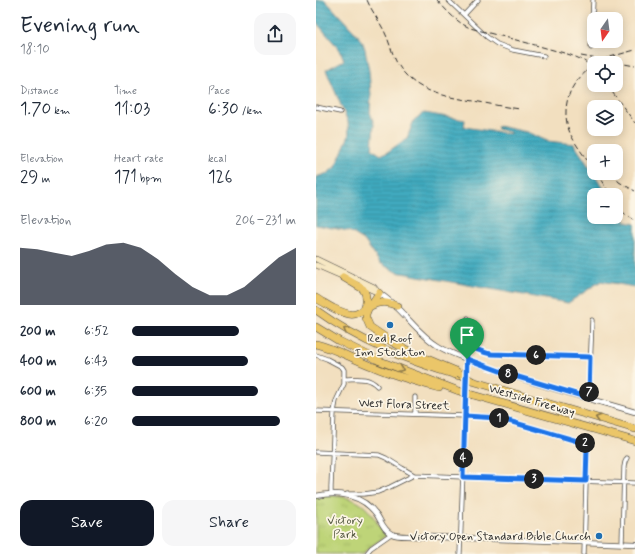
<!DOCTYPE html>
<meta charset="utf-8">
<style>
body{margin:0;font-family:Mynerve,sans-serif;background:#f6f6f7;color:#1f2937;height:100vh;display:flex;flex-direction:column;font-size:15px;white-space:nowrap}
*{box-sizing:border-box;margin:0}
p{font-size:13px;color:#747a83}
.icon{flex:none;width:22px;height:22px;fill:none;stroke:currentColor;stroke-width:2;stroke-linecap:round;stroke-linejoin:round}
.map{position:relative;flex:1;overflow:hidden}
.sheet{display:flex;flex-direction:column;background:#fff;width:316px}
.sheet>*{flex:none}
.needle{width:26px;rotate:194deg}
.fabs{position:absolute;left:271px;top:12px;display:grid;gap:8px}
.fabs a{display:grid;place-items:center;width:36px;height:36px;border-radius:8px;background:#fff;box-shadow:0 2px 10px #0003;font-size:20px}
.pin{position:absolute;display:grid;place-items:center;width:34px;height:34px;color:#fff;margin:-41px -17px;border-radius:50% 50% 50% 0;rotate:-45deg;box-shadow:0 0 4px #0007}
.pin .icon{rotate:45deg}
.km{position:absolute;width:20px;height:20px;margin:-10px;border-radius:50%;background:#222;color:#fff;font-size:11px;line-height:20px;text-align:center}
.round{display:grid;place-items:center;flex:none;width:42px;height:42px;border-radius:12px;background:#f6f6f7}
.headline{display:flex;align-items:center;justify-content:space-between;height:68px;padding:0 20px}
h1{font-size:22px;font-weight:600;line-height:30px}
.stats{display:grid;grid-template-columns:repeat(3,1fr);gap:6px;height:68px;padding:4px 20px}
.stats div{display:grid;align-content:center}
.stats b{font-size:17px;font-weight:600}
.stats small{font-size:11px;font-weight:400}
.stats p{font-size:11px}
.chart{height:112px;padding:8px 20px}
.chart p{display:flex;justify-content:space-between}
.chart svg{width:100%;height:72px;margin-top:4px;fill:#111827;opacity:.7}
.primary-button{display:flex;gap:8px;margin-top:auto;padding:8px 20px}
.primary-button a{flex:1;height:46px;border-radius:12px;background:#111827;color:#fff;font-size:16px;font-weight:600;line-height:46px;text-align:center}
.primary-button a+a{background:#f6f6f7;color:#1f2937}
ul{padding:0 20px;list-style:none;font-size:13px}
li{display:grid;grid-template-columns:64px 48px 1fr;align-items:center;height:30px}
li i{height:10px;border-radius:5px;background:#111827}
main{display:flex;flex:1;min-height:0}
.map>svg:first-child{display:block}
.park{fill:url(#park-tufts);stroke:#748052}
.water{fill:url(#water-rules);stroke:#356a75}
.lines{fill:none;stroke-linecap:round;stroke-linejoin:round}
.minor-casing{stroke:#494641;stroke-width:5}
.tertiary-casing{stroke:#494641;stroke-width:6}
.secondary-casing{stroke:#494641;stroke-width:6}
.motorway-casing{stroke:#494641;stroke-width:8}
.minor{stroke:#fff;stroke-width:3.5}
.tertiary{stroke:#fff;stroke-width:4.5}
.secondary{stroke:#f7e8c3;stroke-width:5}
.motorway{stroke:#ebc669;stroke-width:7}
.rail{stroke:#2b2b2b;stroke-width:1;stroke-dasharray:6 3;stroke-linecap:butt}
.motorway-bridge-casing{stroke:#494641;stroke-width:8;stroke-linecap:butt}
.motorway-bridge{stroke:#ebc669;stroke-width:7}
.oneway{stroke:#8b784a}
.route-casing{stroke:#fff;stroke-width:8}
.route{stroke:#1a73e8;stroke-width:5}
.poi-dot{fill:#1f6fb2;stroke:#fcf5e5;stroke-width:1.5}
.labels{text-anchor:middle;stroke-width:3.5;stroke-linejoin:round;paint-order:stroke}
.poi-label{font-size:12px;fill:#2b2b2b;stroke:#fcf5e5}
.street-label{font-size:12px;fill:#2b2b2b;stroke:#fcf5e5}
.park-label{font-size:12px;fill:#50553e;stroke:#fcf5e5}
</style>
<main>
<section class="sheet">
<div class="headline"><div><h1>Evening run</h1><p>18:10</p></div><a class="round"><svg class="icon" aria-label="share" viewBox="0 0 24 24"><path d="M12 15V3M7 8l5-5 5 5M5 13v7h14v-7"/></svg></a></div>
<div class="stats">
<div><p>Distance</p><b>1.70<small> km</small></b></div>
<div><p>Time</p><b>11:03</b></div>
<div><p>Pace</p><b>6:30<small> /km</small></b></div>
</div>
<div class="stats">
<div><p>Elevation</p><b>29<small> m</small></b></div>
<div><p>Heart rate</p><b>171<small> bpm</small></b></div>
<div><p>kcal</p><b>126</b></div>
</div>
<div class="chart"><p><span>Elevation</span>206–231 m</p>
<svg viewBox="0 0 160 44" preserveAspectRatio="none"><path d="M0 44V9L10 10L20 12L30 14L40 11L50 7L60 6L70 9L80 16L90 25L100 33L110 38L120 38L130 33L140 24L150 15L160 9V44z"/></svg>
</div>
<ul>
<li><b>200 m</b>6:52<i style="width:65%"></i></li>
<li><b>400 m</b>6:43<i style="width:71%"></i></li>
<li><b>600 m</b>6:35<i style="width:77%"></i></li>
<li><b>800 m</b>6:20<i style="width:90%"></i></li>
</ul>
<div class="primary-button"><a>Save</a><a>Share</a></div>
</section>
<div class="map">
<svg width="319" height="554" viewBox="0 0 319 554">
<defs>
<pattern id="park-tufts" width="24" height="20" patternUnits="userSpaceOnUse"><rect width="24" height="20" fill="#bed478"/><path d="M3 7l-1-3M5 7V3M7 7l1-3M15 17l-1-3M17 17v-4M19 17l1-3" fill="none" stroke="#a3b668"/></pattern>
<pattern id="water-rules" width="6" height="5" patternUnits="userSpaceOnUse"><rect width="6" height="5" fill="#3faabf"/><path d="M0 2.5h6" fill="none" stroke="#358b9b"/></pattern>
</defs>
<rect width="100%" height="100%" fill="#fcf5e5"/>
<filter id="ink" filterUnits="userSpaceOnUse"><feTurbulence type="fractalNoise" baseFrequency=".025" numOctaves="2"/><feDisplacementMap in="SourceGraphic" scale="8" xChannelSelector="R" yChannelSelector="G"/><feConvolveMatrix kernelMatrix="1 2 1 2 8 2 1 2 1" color-interpolation-filters="sRGB"/></filter>
<filter id="wash" filterUnits="userSpaceOnUse"><feTurbulence type="fractalNoise" baseFrequency=".012" numOctaves="4" result="noise"/><feDisplacementMap in="SourceGraphic" scale="16" xChannelSelector="R" yChannelSelector="G"/><feGaussianBlur stdDeviation="0.9" result="paint"/><feColorMatrix in="noise" values="0 0 0 0 0 0 0 0 0 0 0 0 0 0 0 0 0 1.4 0 .05"/><feComposite in="paint" operator="in"/></filter>
<g filter="url(#wash)">
<rect width="100%" height="100%" fill="#f2dfbf"/>
<path class="park" d="M11,495C30,497 43,498 56,515C62,523 63,528 71,535L51,549L47,554H0V496Z"/>
<path class="water" d="M0,0H9L46,40L49,49L53,71L55,95L54,112L58,124L56,149L65,155L73,151L91,138L98,120L108,113L149,120L148,127L194,134V132L181,129L182,126L211,132L231,141L258,144L292,195H278V217H300V207L310,222L319,224V287L285,281L252,303L80,272L64,263L48,240L33,231L0,225V177L12,173L20,166L33,135L32,122L10,70L28,60L24,50L0,22Z"/>
</g>
<g filter="url(#ink)">
<g class="lines">
<defs>
<path id="minor" d="M132,0L171,37L181,44L197,50L228,56
M148,15L162,0
M275,48L277,0
M0,107L24,112
M151,347C160,348 167,353 176,354L274,357
M0,355L11,359L26,367L28,370V384L20,401L18,412L15,487V494
M29,379C40,379 52,376 61,386
M273,398L276,320
M0,411L179,417L268,443L270,444L271,448L268,554
M99,414V397
M0,452L63,455L70,458L86,468L98,475
M31,494H48L62,492L74,487L98,475L147,477L319,483
M306,544L308,467L309,462L311,458
M50,554L55,548L75,534
M144,554L149,416L152,318"/>
<path id="tertiary" d="M63,293C86,307 99,332 122,346C136,355 152,359 167,365C216,384 268,397 319,412
M0,496C23,491 47,495 61,515C65,521 68,531 76,534C80,536 86,536 91,536L319,544"/>
<path id="secondary" d="M0,259L58,287L61,291
M0,265L30,278
M45,285L56,290L63,293"/>
<path id="motorway" d="M27,277L47,289C51,295 51,302 48,309
M63,293L52,309L50,314V318L54,327L76,342L97,353L140,371
M0,298C6,302 12,305 17,308C32,315 40,319 52,305
M55,306C64,301 71,302 81,306
M0,310C44,342 92,361 143,376
M0,327L23,341L64,361L143,391
M0,344C21,349 38,360 58,367C79,376 101,382 123,388
M156,381L319,429
M157,395L319,441"/>
</defs>
<use href="#minor" class="minor-casing"/>
<use href="#tertiary" class="tertiary-casing"/>
<use href="#secondary" class="secondary-casing"/>
<use href="#motorway" class="motorway-casing"/>
<use href="#minor" class="minor"/>
<use href="#tertiary" class="tertiary"/>
<use href="#secondary" class="secondary"/>
<use href="#motorway" class="motorway"/>
<path class="rail" d="M51,0C56,12 65,23 70,35C75,46 77,59 85,69C102,93 131,97 158,101C174,104 189,107 204,109
M121,0C131,11 140,22 154,28C180,35 205,41 230,48C247,53 266,56 278,69
M265,56L319,66
M286,60L294,57L319,50
M278,65C271,70 265,76 260,82C249,96 247,117 254,133C260,146 270,158 278,170
M291,85L319,123
M280,173L295,195
M296,173L303,182L319,191
M300,203C305,211 310,216 319,220"/>
<defs>
<path id="motorway-bridge" d="M143,373L156,381
M143,391L157,395"/>
</defs>
<use href="#motorway-bridge" class="motorway-bridge-casing"/>
<use href="#motorway-bridge" class="motorway-bridge"/>
</g>
<defs><path id="oneway-chevron" d="M-2-3.5L2.5 0L-2 3.5" fill="none" stroke-width="1.6" stroke-linecap="round" stroke-linejoin="round"/></defs>
<g class="oneway">
<use href="#oneway-chevron" transform="translate(30 330) rotate(-150)"/>
<use href="#oneway-chevron" transform="translate(85 369) rotate(21)"/>
<use href="#oneway-chevron" transform="translate(282 418) rotate(-164)"/>
</g>
</g>
<g class="lines" filter="url(#ink)">
<defs>
<path id="route" d="M151,359L149,416L182,418L268,443L270,444L271,448L270,481L147,477L151,347C161,348 166,353 176,354L274,357L273,398L192,374L151,359"/>
</defs>
<use href="#route" class="route-casing"/>
<use href="#route" class="route"/>
</g>
<g class="poi-dot">
<circle cx="74" cy="325" r="4"/>
<circle cx="283" cy="536" r="4"/>
</g>
<g class="labels">
<g class="poi-label">
<text x="74" y="342">Red Roof<tspan x="74" dy="14">Inn Stockton</tspan></text>
<text x="275" y="540" text-anchor="end">Victory Open Standard Bible Church</text>
</g>
<g class="street-label">
<text transform="translate(216 400) rotate(16)" y="4">Westside Freeway</text>
<text transform="translate(88 404) rotate(2)" y="4">West Flora Street</text>
</g>
<g class="park-label">
<text x="29" y="524">Victory<tspan x="29" dy="14">Park</tspan></text>
</g>
</g>
</svg>
<div class="fabs">
<a><svg class="needle" viewBox="-14 -14 28 28"><path d="M0-13l5 13h-10z" fill="#e53935"/><path d="M0 13l5-13h-10z" fill="#747a83"/></svg></a>
<a><svg class="icon" aria-label="locate" viewBox="0 0 24 24"><circle cx="12" cy="12" r="6"/><path d="M12 2v4M12 18v4M2 12h4M18 12h4"/></svg></a>
<a><svg class="icon" aria-label="layers" viewBox="0 0 24 24"><path d="M12 4l9 5-9 5-9-5zM3 14l9 5 9-5"/></svg></a>
<a>+</a>
<a>−</a>
</div>
<div class="pin" style="left:151px;top:359px;background:#1e9e55"><svg class="icon" aria-label="arrive" viewBox="0 0 24 24"><path d="M6 21V4h12l-3 4 3 4H6"/></svg></div>
<b class="km" style="left:183px;top:418px">1</b>
<b class="km" style="left:269px;top:443px">2</b>
<b class="km" style="left:218px;top:479px">3</b>
<b class="km" style="left:147px;top:458px">4</b>
<b class="km" style="left:220px;top:355px">6</b>
<b class="km" style="left:273px;top:392px">7</b>
<b class="km" style="left:192px;top:374px">8</b>
</div>
</main>
